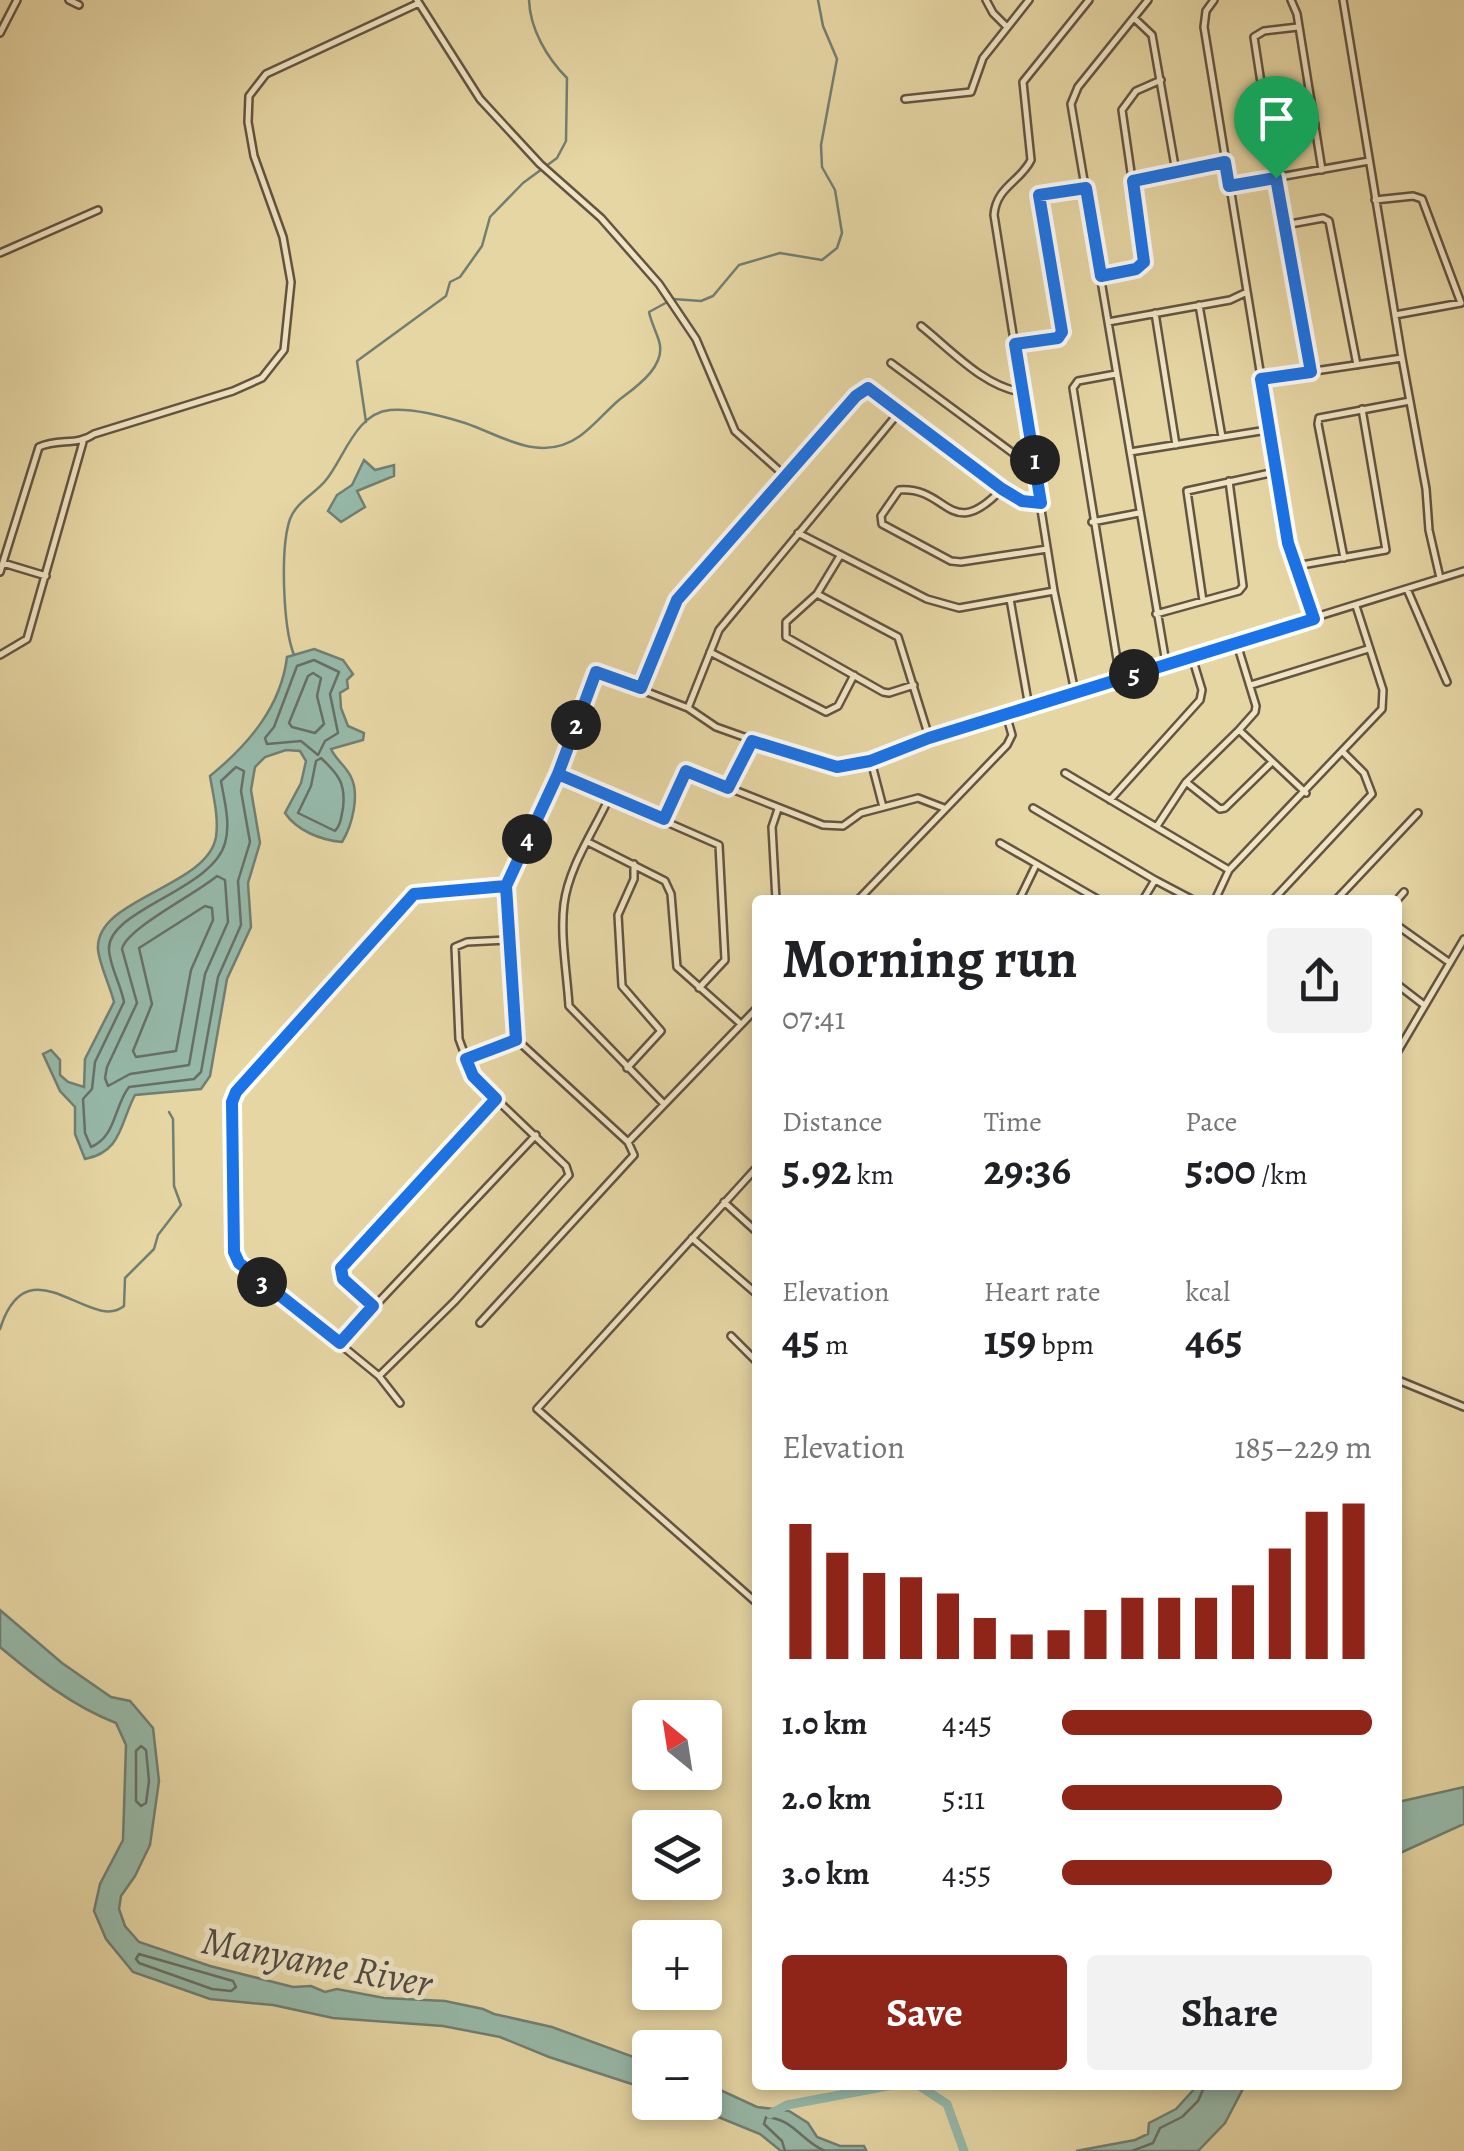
<!DOCTYPE html>
<meta charset="utf-8">
<style>
body{margin:0;font-family:Alegreya,serif;background:#f2f2f2;color:#202124;height:100vh;display:flex;flex-direction:column;font-size:38px;white-space:nowrap}
*{box-sizing:border-box;margin:0}
p{font-size:32px;color:#757577}
.icon{flex:none;width:55px;height:55px;fill:none;stroke:currentColor;stroke-width:2;stroke-linecap:round;stroke-linejoin:round}
.map{position:relative;flex:1;overflow:hidden}
.sheet{position:absolute;left:752px;top:895px;width:650px;height:1195px;display:flex;flex-direction:column;background:#fff;border-radius:10px;box-shadow:0 5px 15px #0003}
.sheet>*{flex:none}
.needle{width:65px;rotate:330deg}
.controls{position:absolute;left:632px;top:1700px;display:grid;gap:20px}
.controls a{display:grid;place-items:center;width:90px;height:90px;border-radius:10px;background:#fff;box-shadow:0 5px 15px #0003;font-size:50px}
.pin{position:absolute;display:grid;place-items:center;width:85px;height:85px;color:#fff;margin:-102px -42px;border-radius:50% 50% 50% 0;rotate:-45deg;box-shadow:0 0 10px #0007}
.pin .icon{rotate:45deg}
.km{position:absolute;width:50px;height:50px;margin:-25px;border-radius:50%;background:#222;color:#fff;font-size:28px;line-height:50px;text-align:center}
.round{display:grid;place-items:center;flex:none;width:105px;height:105px;border-radius:10px;background:#f2f2f2}
.overview{display:flex;align-items:center;justify-content:space-between;height:170px;padding:0 30px}
h1{font-size:55px;font-weight:700;line-height:75px}
.figures{display:grid;grid-template-columns:repeat(3,1fr);gap:15px;height:170px;padding:10px 30px}
.figures div{display:grid;align-content:center}
.figures b{font-size:42px;font-weight:700}
.figures small{font-size:28px;font-weight:400}
.figures p{font-size:28px}
.chart{height:280px;padding:20px 30px}
.chart p{display:flex;justify-content:space-between}
.chart svg{width:100%;height:180px;margin-top:10px;stroke:#8f2418;stroke-width:6}
.button{display:flex;gap:20px;margin-top:auto;padding:20px 30px}
.button a{flex:1;height:115px;border-radius:10px;background:#8f2418;color:#fff;font-size:40px;font-weight:700;line-height:115px;text-align:center}
.button a+a{background:#f2f2f2;color:#202124}
ul{padding:0 30px;list-style:none;font-size:32px}
li{display:grid;grid-template-columns:160px 120px 1fr;align-items:center;height:75px}
li i{height:25px;border-radius:12px;background:#8f2418}
.map>svg:first-child{display:block}
.water{fill:#96b9a9;stroke:#717f73;stroke-width:2.5}
.lines{fill:none;stroke-linecap:round;stroke-linejoin:round}
.shore{stroke:#687066;stroke-width:2.5}
.stream{stroke:#717f73;stroke-width:2.5}
.river{stroke:#96b9a9;stroke-width:9}
.minor-casing{stroke:#645442;stroke-width:10}
.minor{stroke:#efe4c4;stroke-width:5}
.route-casing{stroke:#fff;stroke-width:20}
.route{stroke:#1a73e8;stroke-width:12}
.labels{text-anchor:middle;stroke-width:10;stroke-linejoin:round;paint-order:stroke}
.water-label{font-size:40px;font-style:italic;fill:#504c44;stroke:#efe4c4}
</style>
<div class="map">
<svg width="1464" height="2151" viewBox="0 0 1464 2151">
<rect width="100%" height="100%" fill="#e6d6a4"/>
<filter id="stains"><feTurbulence type="fractalNoise" baseFrequency=".002" numOctaves="4"/><feColorMatrix values="0 0 0 0 .2 0 0 0 0 .09 0 0 0 0 .02 0 0 0 .5 -.17"/></filter>
<radialGradient id="worn" r=".72"><stop offset=".6" stop-color="#630" stop-opacity="0"/><stop offset="1" stop-color="#630" stop-opacity=".3"/></radialGradient>
<path class="water" d="M364,460L375,470L394,465V476L357,491L365,507L341,522L328,511L337,495L352,485Z
M314,649L343,660L353,674L347,680L348,688L340,693L341,708L348,726L364,733L363,740L331,749C336,760 346,766 351,777C360,795 352,826 342,842C321,840 297,831 285,813L301,783L306,761L300,751L286,750L265,757L255,767L251,790L260,843L248,883L251,927L227,979L210,1076L201,1089L135,1095C120,1123 122,1152 85,1159L75,1134V1107L60,1091L43,1054L51,1050L60,1060V1075L68,1082L84,1087L85,1059L114,1002C110,986 100,966 98,950C94,898 207,888 216,837C219,817 213,795 210,776C248,745 281,707 287,657Z
M0,1610L62,1663L111,1697L130,1701L153,1728L159,1781L150,1845L135,1876L121,1896L119,1909L125,1926L139,1942L210,1966L293,1987L311,1986L325,1992L337,1989L384,1998L445,2001L483,2009L494,2014L552,2027L650,2063V2090L549,2057L500,2037L443,2026L333,2018L273,2005L210,1999L133,1972L106,1939L94,1911L100,1884L123,1840L126,1745L116,1723C72,1706 36,1677 0,1647Z
M1464,1787V1824L1398,1854V1802Z
M705,2083L757,2107L789,2111L808,2123L817,2137L840,2146H864L866,2150L781,2151L760,2134L684,2103L705,2102Z
M1198,2085H1245L1225,2123L1198,2151H1076L1135,2140L1148,2134L1149,2123L1176,2109Z"/>
<g class="lines">
<path class="shore" d="M314,660L339,672L330,694L338,733L325,741L318,755L301,741L267,744L265,738L274,727L297,666Z
M313,673L321,678L317,696L324,724L315,733L292,727L289,723L308,676Z
M321,758C338,774 346,783 343,808C341,818 341,824 335,831L298,813L311,786L316,761Z
M236,767L244,771L241,791L250,842L238,881L241,925L218,977L201,1072L194,1079L129,1087C114,1106 116,1137 91,1147L85,1133L83,1099L92,1089L95,1062L124,1002C121,985 110,967 109,950C106,910 213,890 225,843C231,824 224,799 221,781Z
M217,876L225,880L228,922L205,974L189,1065L130,1074L108,1086L105,1078L107,1067L137,1003L122,949C127,928 196,894 217,876Z
M205,906L212,908L213,920L191,970L176,1051L136,1057L133,1051L152,1004L139,948Z
M141,1746L146,1750L149,1781L146,1803L141,1806L136,1801V1751Z
M139,1954L233,1981L236,1987L231,1991L212,1989L139,1963L136,1959Z
M785,2151L782,2141L764,2124L766,2117C794,2119 801,2141 825,2151
M1132,2151L1153,2143L1160,2128L1182,2117L1198,2101L1205,2085"/>
<path class="stream" d="M366,422L357,361L446,296L450,282L460,277L482,246L490,217L523,183L557,158L566,141L567,78C547,58 530,29 529,0
M294,655C283,627 280,548 290,519C297,501 315,494 326,480C344,458 356,413 390,410C414,408 443,416 465,423C503,436 541,464 580,436C594,426 606,411 619,400C636,387 667,366 659,341C656,331 651,322 649,312L673,299L701,301L713,296L739,265L780,253L822,260L837,248L842,233L835,190L822,167L821,145L837,59L823,26L818,0
M0,1329C28,1240 91,1334 124,1306L125,1278L154,1249L158,1235L181,1205L174,1186L173,1119L169,1112"/>
<path class="river" d="M918,2085L947,2104L964,2151
M770,2114L787,2105L893,2085"/>
<defs>
<path id="minor" d="M69,0L79,5
M417,0L480,99L540,164L601,218L659,284L696,339L735,431L784,475
M986,0L993,13L1007,27
M1148,0L1078,87L1071,104L1166,663
M1214,0L1206,11L1204,27L1288,543L1314,619
M1291,0L1297,14L1322,170
M1343,0L1402,358
M1134,18L1152,35L1176,172
M1298,27L1264,31L1254,37L1267,122L1274,132L1315,124
M0,33L17,0
M905,99L971,92L983,58L1029,0
M1276,178L1311,372
M1133,181L1225,162
M1229,186L1369,161
M1375,200L1413,196L1422,199L1461,303L1395,315
M1285,225L1323,218L1329,221L1357,365
M0,253L98,210
M1101,277L1136,269L1144,262L1122,110L1136,91L1161,80
M1199,305L1222,437
M1155,313L1176,445
M1108,322L1230,300L1247,292
M921,326C950,349 984,387 1022,392
M1015,345L1058,338L1062,332L1039,195L1086,187
M891,363L1021,459L1035,461
M1116,374L1078,381L1073,388L1120,678
M1261,379L1402,358L1426,489L1429,530L1440,578
M1130,452L1267,430
M1002,489C949,544 949,486 899,490L881,516L882,524L951,561L961,562L1047,549
M1092,522L1139,513
M798,533L927,599L959,608L1054,591
M840,556L817,594L786,622V637L883,692L889,693L914,685
M1344,558L1318,424L1319,418L1410,401
M3,563L46,576
M1296,566L1386,550L1362,409
M0,572L39,447C58,438 77,446 94,434L233,391L262,378L284,350L291,282L283,237L254,156L248,122L249,96L266,74L419,3
M1407,589L1447,682
M817,594L898,637L929,737
M1010,599L1029,707
M1203,601L1187,491L1275,472
M1156,614L1239,591L1243,586L1229,481
M1237,644L1256,706L1255,712L1239,730
M710,652L826,712L838,706L854,675
M0,655L27,639L83,442
M1251,685L1368,649
M641,688L677,600L856,396L868,388L1002,489L1022,501L1041,503
M1075,692L1054,591L994,215C996,187 1021,181 1031,160L1023,82L1089,0
M688,708L719,630L900,411
M871,761L883,807
M1065,773L1229,870
M557,774L719,845L725,960L699,988
M1186,782L1220,809L1225,808L1272,762
M728,788L752,742
M610,796C594,831 569,866 564,904C560,936 567,973 569,1006L663,1103
M1110,800L1200,700L1202,690L1192,657
M1033,808L1155,880
M663,819L686,771L823,825L843,826L861,813L918,798L944,808
M1157,826L1186,782L1239,730L1306,793
M588,842L665,881L671,894L677,967L741,1024
M1000,843L1099,900
M776,900L772,827L778,809
M858,900L1007,745L1012,735L1006,714
M1019,900L1035,867
M1143,900L1155,880L1193,900
M1215,900L1229,870L1382,709L1383,690L1356,606
M1273,900L1372,794L1364,773L1343,752
M1336,900L1418,813
M1397,900L1404,892
M1398,926L1450,963
M1398,985L1424,1005
M1398,1051L1464,939
M466,1059L516,1039
M627,1068L661,1031L622,986L618,915L634,879V864
M628,1142L758,1007
M758,1166L537,1409L758,1604
M724,1202L758,1233
M692,1238L758,1295
M373,1306L343,1279L341,1268L496,1099
M480,1323L634,1155L628,1142L516,1039L505,886L561,767L596,672L688,708L716,727L825,766C860,771 897,749 929,737L1464,571
M731,1336L758,1363
M340,1343L536,1135
M379,1376L237,1260L234,1252L233,1096L414,893L505,886
M1398,1380L1464,1407
M400,1403L379,1376L455,1301L569,1175L566,1166L473,1077L459,1039L455,947L467,942L507,940"/>
</defs>
<use href="#minor" class="minor-casing"/>
<use href="#minor" class="minor"/>
</g>
<g class="lines">
<defs>
<path id="route" d="M1276,178L1229,186L1225,162L1133,181L1144,262L1136,269L1101,276L1086,188L1039,195L1062,332L1058,338L1015,344L1041,503L1022,501L1002,489L868,388L856,396L677,600L641,688L596,672L561,766L558,774L506,886L414,894L236,1092L232,1102L234,1252L239,1263L340,1343L373,1306L343,1279L341,1268L496,1099L473,1076L466,1059L516,1040L506,886L558,774L664,819L686,771L728,788L752,741L837,767L870,761L929,738L1314,619L1288,543L1261,379L1311,372L1276,178"/>
</defs>
<use href="#route" class="route-casing"/>
<use href="#route" class="route"/>
</g>
<g class="labels">
<g class="water-label">
<text transform="translate(317 1961) rotate(11)" y="14">Manyame River</text>
</g>
</g>
<rect width="100%" height="100%" filter="url(#stains)"/>
<rect width="100%" height="100%" fill="url(#worn)"/>
</svg>
<div class="controls">
<a><svg class="needle" viewBox="-14 -14 28 28"><path d="M0-13l5 13h-10z" fill="#e53935"/><path d="M0 13l5-13h-10z" fill="#757577"/></svg></a>
<a><svg class="icon" aria-label="layers" viewBox="0 0 24 24"><path d="M12 4l9 5-9 5-9-5zM3 14l9 5 9-5"/></svg></a>
<a>+</a>
<a>−</a>
</div>
<div class="pin" style="left:1276px;top:178px;background:#1e9e55"><svg class="icon" aria-label="arrive" viewBox="0 0 24 24"><path d="M6 21V4h12l-3 4 3 4H6"/></svg></div>
<b class="km" style="left:1035px;top:460px">1</b>
<b class="km" style="left:576px;top:725px">2</b>
<b class="km" style="left:262px;top:1282px">3</b>
<b class="km" style="left:527px;top:839px">4</b>
<b class="km" style="left:1134px;top:674px">5</b>
<section class="sheet">
<div class="overview"><div><h1>Morning run</h1><p>07:41</p></div><a class="round"><svg class="icon" aria-label="share" viewBox="0 0 24 24"><path d="M12 15V3M7 8l5-5 5 5M5 13v7h14v-7"/></svg></a></div>
<div class="figures">
<div><p>Distance</p><b>5.92<small> km</small></b></div>
<div><p>Time</p><b>29:36</b></div>
<div><p>Pace</p><b>5:00<small> /km</small></b></div>
</div>
<div class="figures">
<div><p>Elevation</p><b>45<small> m</small></b></div>
<div><p>Heart rate</p><b>159<small> bpm</small></b></div>
<div><p>kcal</p><b>465</b></div>
</div>
<div class="chart"><p><span>Elevation</span>185–229 m</p>
<svg viewBox="0 0 160 44" preserveAspectRatio="none"><path d="M5 44V11M15 44V18M25 44V23M35 44V24M45 44V28M55 44V34M65 44V38M75 44V37M85 44V32M95 44V29M105 44V29M115 44V29M125 44V26M135 44V17M145 44V8M155 44V6"/></svg>
</div>
<ul>
<li><b>1.0 km</b>4:45<i style="width:100%"></i></li>
<li><b>2.0 km</b>5:11<i style="width:71%"></i></li>
<li><b>3.0 km</b>4:55<i style="width:87%"></i></li>
</ul>
<div class="button"><a>Save</a><a>Share</a></div>
</section>
</div>
